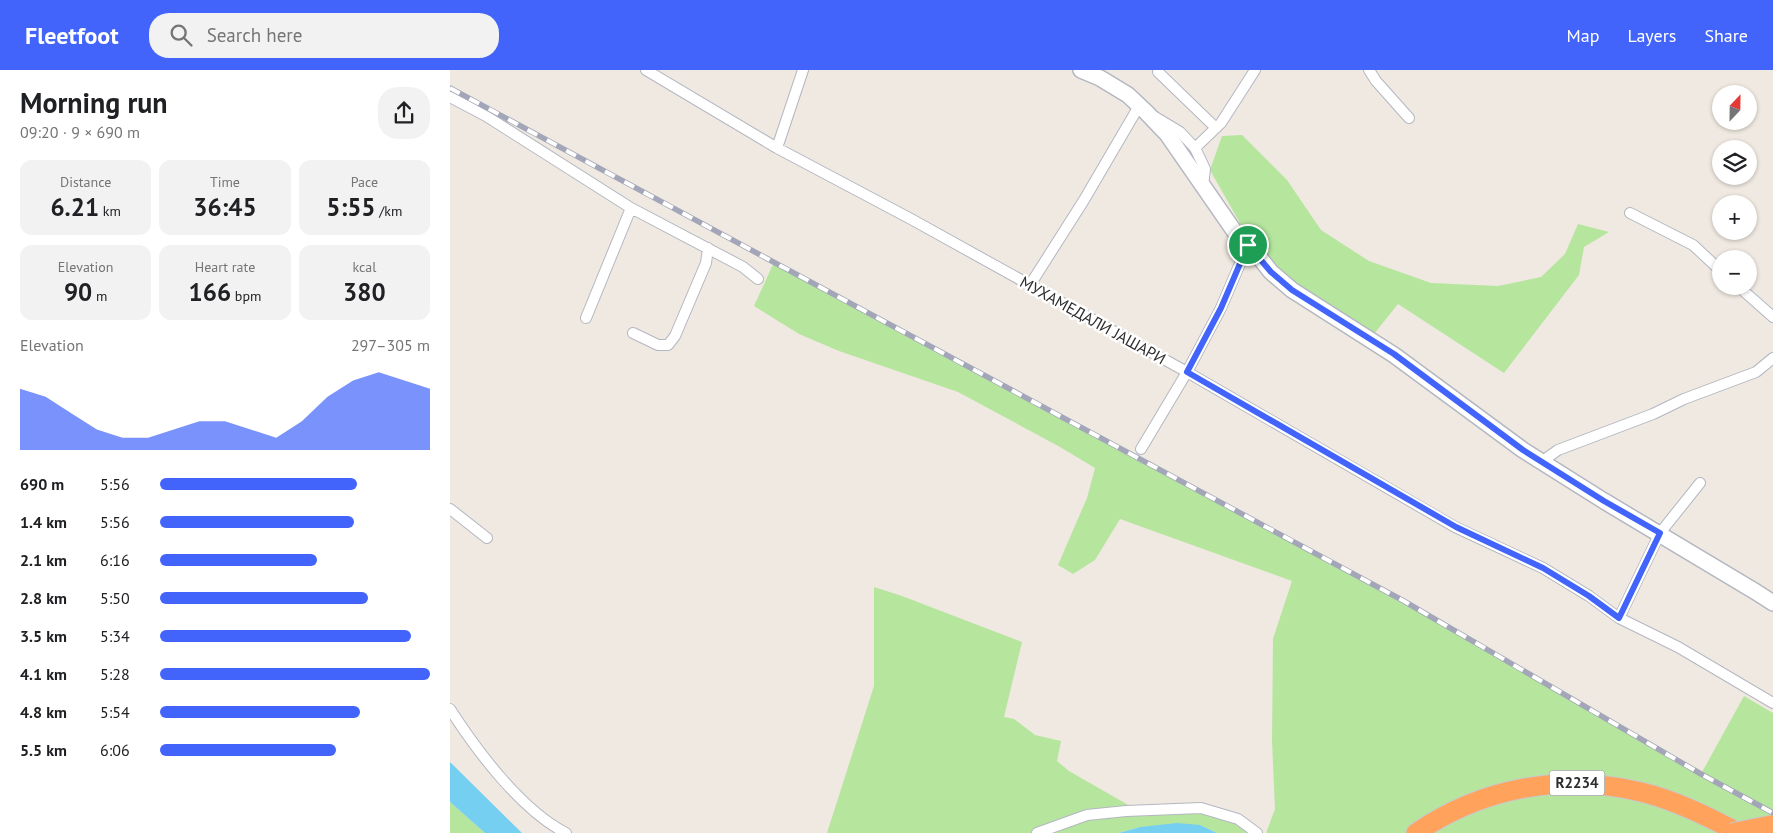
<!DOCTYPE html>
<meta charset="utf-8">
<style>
body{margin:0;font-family:"PT Sans",sans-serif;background:#f2f2f2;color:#202124;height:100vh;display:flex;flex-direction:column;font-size:19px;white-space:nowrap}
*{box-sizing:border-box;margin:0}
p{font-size:16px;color:#757577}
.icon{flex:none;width:28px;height:28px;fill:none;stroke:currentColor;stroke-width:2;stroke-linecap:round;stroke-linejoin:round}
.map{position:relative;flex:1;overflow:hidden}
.side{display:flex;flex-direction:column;background:#fff;width:450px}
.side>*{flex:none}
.needle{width:32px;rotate:22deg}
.fabs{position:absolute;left:1262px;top:15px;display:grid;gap:10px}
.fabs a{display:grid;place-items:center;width:45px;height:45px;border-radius:50%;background:#fff;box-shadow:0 1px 4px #0004;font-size:25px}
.pin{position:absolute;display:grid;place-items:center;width:42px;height:42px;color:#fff;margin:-21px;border:2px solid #fff;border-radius:50%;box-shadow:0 1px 5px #0007}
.round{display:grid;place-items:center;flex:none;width:52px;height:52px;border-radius:20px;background:#f2f2f2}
.headline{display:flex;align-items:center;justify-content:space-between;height:85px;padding:0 20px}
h1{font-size:28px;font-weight:700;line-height:38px}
.figures{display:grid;grid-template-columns:repeat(3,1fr);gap:8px;height:85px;padding:5px 20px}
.figures div{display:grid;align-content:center;border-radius:12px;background:#f2f2f2;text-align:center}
.figures b{font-size:25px;font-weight:700}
.figures small{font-size:14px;font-weight:400}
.figures p{font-size:14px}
.chart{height:140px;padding:10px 20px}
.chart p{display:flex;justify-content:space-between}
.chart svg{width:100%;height:90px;margin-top:5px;fill:#4264fb;opacity:.7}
ul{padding:0 20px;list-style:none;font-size:16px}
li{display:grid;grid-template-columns:80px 60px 1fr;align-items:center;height:38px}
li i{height:12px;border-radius:6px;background:#4264fb}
header{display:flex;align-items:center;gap:30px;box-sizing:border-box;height:70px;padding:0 25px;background:#4264fb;color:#fff}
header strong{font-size:24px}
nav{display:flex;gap:28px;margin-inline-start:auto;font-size:18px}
.search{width:350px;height:45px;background:#f2f2f2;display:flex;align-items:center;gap:12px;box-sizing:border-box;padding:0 18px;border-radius:20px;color:#757577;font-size:19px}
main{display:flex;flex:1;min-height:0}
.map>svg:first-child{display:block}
.green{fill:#b6e59e}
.water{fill:#75cff0}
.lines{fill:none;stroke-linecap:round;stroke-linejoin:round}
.street-casing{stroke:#b4b7c1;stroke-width:12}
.secondary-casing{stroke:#b4b7c1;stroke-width:18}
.highway-casing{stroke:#c9c9c9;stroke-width:21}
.street{stroke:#fff;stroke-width:10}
.secondary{stroke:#fff;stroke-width:15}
.highway{stroke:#ffa35c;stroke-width:19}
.rail-casing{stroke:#a3a6b8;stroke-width:5.5}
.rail{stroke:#fff;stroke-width:4;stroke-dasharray:11;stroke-linecap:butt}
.highway-bridge-casing{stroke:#c9c9c9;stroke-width:21;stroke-linecap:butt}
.highway-bridge{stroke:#ffa35c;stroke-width:19}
.route-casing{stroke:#fff;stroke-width:10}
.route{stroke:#4264fb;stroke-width:6}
.labels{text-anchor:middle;stroke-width:5;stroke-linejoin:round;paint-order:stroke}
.shield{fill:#fff;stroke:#6d6d6d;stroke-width:1}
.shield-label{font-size:15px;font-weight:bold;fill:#2e2e2e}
.street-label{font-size:16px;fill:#2e2e2e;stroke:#fff}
</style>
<header>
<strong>Fleetfoot</strong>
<div class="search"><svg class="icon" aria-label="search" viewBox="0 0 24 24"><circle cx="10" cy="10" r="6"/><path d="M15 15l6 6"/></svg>Search here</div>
<nav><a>Map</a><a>Layers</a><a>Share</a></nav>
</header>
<main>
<section class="side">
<div class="headline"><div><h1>Morning run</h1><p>09:20 · 9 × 690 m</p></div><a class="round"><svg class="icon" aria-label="share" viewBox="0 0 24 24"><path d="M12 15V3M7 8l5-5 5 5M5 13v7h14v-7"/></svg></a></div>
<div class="figures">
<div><p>Distance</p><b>6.21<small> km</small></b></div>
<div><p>Time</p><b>36:45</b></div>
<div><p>Pace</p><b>5:55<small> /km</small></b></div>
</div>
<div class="figures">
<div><p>Elevation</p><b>90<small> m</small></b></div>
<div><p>Heart rate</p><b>166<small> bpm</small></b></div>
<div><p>kcal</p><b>380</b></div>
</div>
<div class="chart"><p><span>Elevation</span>297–305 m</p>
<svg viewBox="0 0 160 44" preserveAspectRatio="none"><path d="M0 44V14L10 18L20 26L30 34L40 38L50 38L60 34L70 30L80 30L90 34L100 38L110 30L120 18L130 10L140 6L150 10L160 14V44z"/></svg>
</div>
<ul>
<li><b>690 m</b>5:56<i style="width:73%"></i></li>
<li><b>1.4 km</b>5:56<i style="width:72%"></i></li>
<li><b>2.1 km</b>6:16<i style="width:58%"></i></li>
<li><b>2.8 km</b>5:50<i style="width:77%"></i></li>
<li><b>3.5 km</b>5:34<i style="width:93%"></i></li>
<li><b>4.1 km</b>5:28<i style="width:100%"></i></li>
<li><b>4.8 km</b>5:54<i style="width:74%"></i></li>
<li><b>5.5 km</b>6:06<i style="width:65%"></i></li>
</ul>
</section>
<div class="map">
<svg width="1323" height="763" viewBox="0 0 1323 763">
<rect width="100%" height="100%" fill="#efe9e1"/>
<path class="green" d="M792,65L837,110L871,160L919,191L981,213L1048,216L1091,207L1115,184L1128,154L1159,162L1134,177L1129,205L1054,303L948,234L924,264L840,211L795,162L760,100L772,66Z
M324,192L952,530L1251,704L1294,626L1323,643V763H816L825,739L822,671L823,569L842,511L670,449L645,490L623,504L608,495L637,428L645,398L610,377L508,322L389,281L349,264L304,236Z
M424,517L452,526L572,572L554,647L564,649L585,665L611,671L607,691L619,701L687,740L773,744L804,763H767L750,755L690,757L669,763H377L424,616Z
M0,732L35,763H0Z"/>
<path class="water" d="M0,692L72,763H35L0,732Z
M727,753L750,755L767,763H669L690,757Z"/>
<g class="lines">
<defs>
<path id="street" d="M196,0L327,78L461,149L737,302L1005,457L1093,498L1139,526L1169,548L1228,577L1323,633
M919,0L926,11L959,48
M708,2L766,58
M0,27L36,46L181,138L293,197L308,209
M705,47L730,62L745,78L755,99L753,116
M327,78L353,0
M745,78L771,53L805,0
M1180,143L1243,175L1271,201
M580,215L634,130L689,36
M1288,216L1323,247
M136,248L181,138
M183,263L208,275H218L225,266L256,193L258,178
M691,379L737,302L771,238L798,175
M1091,392L1108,380L1203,344L1234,329L1306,302L1323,288
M0,439L37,468
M1169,548L1210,463L1250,413
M0,639C27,681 71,740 116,763
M587,763L637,745L676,741L751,738L788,749L807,763"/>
<path id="secondary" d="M631,0L650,8L678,25L696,42L717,64L789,168L806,183L821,202L842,220L944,285L1073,380L1154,431L1306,522L1323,533"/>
<path id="highway" d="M966,763C1033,717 1112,703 1191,722C1225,730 1259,747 1289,763"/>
</defs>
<use href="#street" class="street-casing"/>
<use href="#secondary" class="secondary-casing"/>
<use href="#highway" class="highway-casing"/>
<use href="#street" class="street"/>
<use href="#secondary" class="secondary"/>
<use href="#highway" class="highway"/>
<defs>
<path id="rail" d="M0,18L952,530L1251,704L1323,743"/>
</defs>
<use href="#rail" class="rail-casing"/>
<use href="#rail" class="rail"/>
<defs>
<path id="highway-bridge" d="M1281,763L1321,755"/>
</defs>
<use href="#highway-bridge" class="highway-bridge-casing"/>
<use href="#highway-bridge" class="highway-bridge"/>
</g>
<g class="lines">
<defs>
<path id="route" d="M798,175L821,202L842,220L944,284L1073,380L1154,431L1210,463L1169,548L1139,526L1093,498L1006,457L737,302L771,238Z"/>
</defs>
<use href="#route" class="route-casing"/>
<use href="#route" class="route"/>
</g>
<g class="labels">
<rect class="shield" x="1099.5" y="700.5" width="55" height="25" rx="4"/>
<g class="shield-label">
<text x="1127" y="718">R2234</text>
</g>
<g class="street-label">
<text transform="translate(643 250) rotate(29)" y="6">МУХАМЕДАЛИ ЈАШАРИ</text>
</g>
</g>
</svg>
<div class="fabs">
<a><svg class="needle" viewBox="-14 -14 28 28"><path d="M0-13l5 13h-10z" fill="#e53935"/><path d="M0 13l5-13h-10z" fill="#757577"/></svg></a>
<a><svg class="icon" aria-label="layers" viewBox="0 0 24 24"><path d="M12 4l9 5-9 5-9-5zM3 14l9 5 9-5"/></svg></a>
<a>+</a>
<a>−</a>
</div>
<div class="pin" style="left:798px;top:175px;background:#1e9e55"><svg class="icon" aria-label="arrive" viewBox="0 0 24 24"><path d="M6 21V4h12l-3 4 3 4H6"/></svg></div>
</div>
</main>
